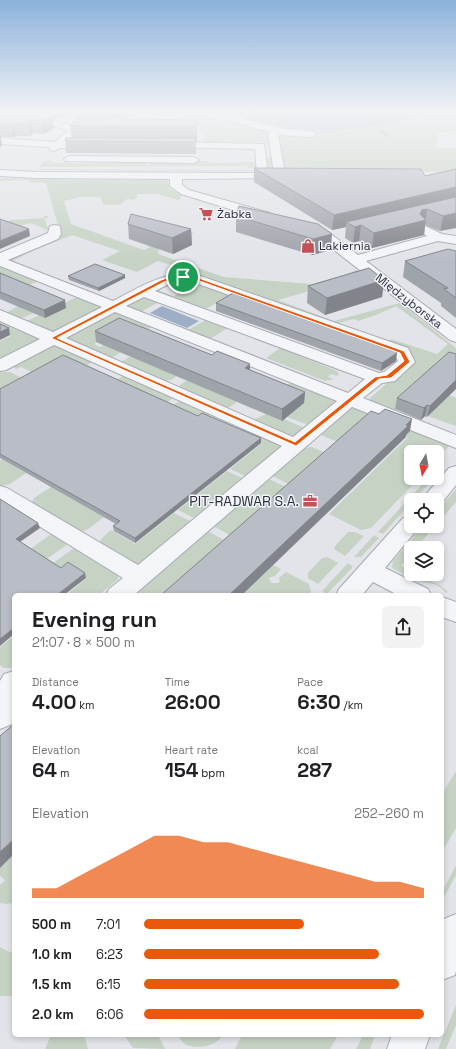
<!DOCTYPE html>
<meta charset="utf-8">
<style>
body{margin:0;font-family:"Space Grotesk",sans-serif;background:#f2f2f2;color:#202124;height:100vh;display:flex;flex-direction:column;font-size:15px;white-space:nowrap}
*{box-sizing:border-box;margin:0}
p{font-size:13px;color:#757577}
.icon{flex:none;width:22px;height:22px;fill:none;stroke:currentColor;stroke-width:2;stroke-linecap:round;stroke-linejoin:round}
.map{position:relative;flex:1;overflow:hidden}
.side{position:absolute;left:12px;top:593px;width:432px;height:444px;display:flex;flex-direction:column;background:#fff;border-radius:6px;box-shadow:0 2px 6px #0003}
.side>*{flex:none}
.needle{width:26px;rotate:190deg}
.tools{position:absolute;left:404px;top:445px;display:grid;gap:8px}
.tools a{display:grid;place-items:center;width:40px;height:40px;border-radius:6px;background:#fff;box-shadow:0 2px 6px #0003;font-size:20px}
.pin{position:absolute;display:grid;place-items:center;width:34px;height:34px;color:#fff;margin:-17px;border:2px solid #fff;border-radius:50%;box-shadow:0 1px 4px #0007}
.round{display:grid;place-items:center;flex:none;width:42px;height:42px;border-radius:6px;background:#f2f2f2}
.overview{display:flex;align-items:center;justify-content:space-between;height:68px;padding:0 20px}
h1{font-size:22px;font-weight:700;line-height:30px}
.figures{display:grid;grid-template-columns:repeat(3,1fr);gap:6px;height:68px;padding:4px 20px}
.figures div{display:grid;align-content:center}
.figures b{font-size:20px;font-weight:700}
.figures small{font-size:11px;font-weight:400}
.figures p{font-size:11px}
.chart{height:112px;padding:8px 20px}
.chart p{display:flex;justify-content:space-between}
.chart svg{width:100%;height:72px;margin-top:4px;fill:#ea580c;opacity:.7}
ul{padding:0 20px;list-style:none;font-size:13px}
li{display:grid;grid-template-columns:64px 48px 1fr;align-items:center;height:30px}
li i{height:10px;border-radius:5px;background:#ea580c}
.map>svg:first-child{display:block}
.green{fill:#c6d3c4}
.water{fill:#9faec7}
.lines{fill:none;stroke-linecap:round;stroke-linejoin:round}
.stream{fill:#9faec7;fill-rule:evenodd}
.minor-casing{stroke:#a7aab3;stroke-width:2}
.minor{fill:#f4f5f8;fill-rule:evenodd}
.wall{fill:#9fa3aa}
.shaded-wall{fill:#82848b}
.building{fill:#b9bdc6;stroke:#82848b}
.route{fill:#ea580c;stroke:#fff;fill-rule:evenodd}
.labels{text-anchor:middle;stroke-width:3;stroke-linejoin:round;paint-order:stroke}
.far-poi-label{font-size:12px;fill:#2b3040;stroke:#f1f3f7;text-anchor:start}
.far-street-label{font-size:12px;fill:#2b3040;stroke:#f1f3f7}
.poi-label{font-size:14px;fill:#2b3040;stroke:#f1f3f7;text-anchor:end}
</style>
<div class="map">
<svg width="456" height="1049" viewBox="0 0 456 1049">
<rect width="100%" height="100%" fill="#e2e4e9"/>
<path class="green" d="M158,113H456V129L454,133L439,132L436,148H456V172L266,171L264,158H270L269,146L273,145H263L262,142H203L205,131L203,130H146L135,119Z
M49,160L52,161V163H145V165H150L151,163H197L199,161H208L210,163L255,162L258,163L257,167L249,168L248,166L39,167L43,162Z
M37,169L255,170L258,171L36,170Z
M0,178L96,180L164,179L168,181L169,188L181,195V198L178,200L158,194H138L137,196H138L134,200L127,199L120,205H104L100,197H80L64,201L71,224L144,250L150,247L147,246L160,240L173,228L194,233L159,249L158,254L224,277L312,284L345,275L356,270L362,276L278,300L334,321L400,303L456,348V366L404,399L394,411L371,402L370,398L411,363L387,342L391,339L437,354L448,344L396,306L376,315L358,321L354,319L335,324L184,272V269L158,261L137,272L102,260L120,251L72,235L28,253L11,262L6,260L60,232L46,183L29,182V180L0,181Z
M44,216H48V218L45,219L47,227H51L50,229L41,231L46,229L30,223L18,227L7,222L11,220L44,218Z
M0,265L38,281L21,289L0,281Z
M196,283L235,296L218,302L202,311L158,292L159,287H164L159,291L174,296Z
M145,296L159,302L139,313L129,308L126,306Z
M77,297L102,306V308L53,333L25,322Z
M18,306L34,313L19,319L6,313Z
M116,312L150,325L151,328L138,335L97,342L94,344L100,347L104,345L121,352L110,359L66,338L112,313Z
M0,320L42,339L0,359V341L11,336L0,330Z
M206,320L228,328L208,340L186,331Z
M53,344L95,360L83,368L34,373L21,367L16,369L14,367V365Z
M280,348L337,371L339,374L338,376L331,374L328,377L334,379L325,381L266,358Z
M131,356L177,376L171,380L160,382L121,364V362Z
M0,372H10L26,380L0,394Z
M125,375L175,397L163,405L112,382Z
M187,380L237,402L227,409L180,390V385Z
M292,383L335,399L336,401L333,402H337L311,426L287,417L303,404L285,385Z
M449,395L456,398V426L428,416Z
M182,400L215,411L207,417L198,421L169,407Z
M353,408H358L451,444L437,459V452H411V478H419L371,528L361,530L327,513L329,514L408,437L369,421L343,444L318,434L348,409Z
M266,414L281,421L284,419L307,429L295,437H291L251,421Z
M246,425L287,442L245,476L230,469L262,443L237,432Z
M312,447L331,455L295,487L270,475L303,448Z
M2,459L26,473L10,484L0,486V461Z
M227,471L242,478L194,518L178,510Z
M267,478L292,490L237,539L211,525Z
M428,478H434L414,500H411V503L383,534L378,532Z
M51,487L104,517L88,529L81,532L31,504L34,498Z
M456,489V502L437,524V511Z
M174,513L190,521L137,565L99,543L102,538L111,530L135,544Z
M423,526H435L416,548H411V554L401,566L411,570V574H418L427,578L426,580C434,581 442,586 448,592L446,593C435,580 431,585 418,581C409,578 400,572 392,568L393,561Z
M206,530L227,542L173,595H129Z
M348,532H354L364,536L345,556L334,549L335,546Z
M51,534L68,544L45,560L29,550Z
M374,535L379,538L361,557H354Z
M74,548L118,575V579L99,595H66L87,578L71,564L62,570L52,564Z
M327,557L338,563L318,584L308,578V573L322,558Z
M348,563L352,566V568L327,594L322,591Z
M273,565L281,569L275,576L269,578L271,583H278L280,581L279,578L286,572L309,584L311,592L308,595H242Z
M14,636V668H4L0,665V647Z
M456,771V828L442,852V794Z
M14,854V903L6,904L0,903V885L5,880L0,876V868Z
M456,865V875L442,901V892Z
M0,947L14,954V996H0Z
M456,1005V1025L446,1049H438Z
M51,1035H84L88,1049H45Z
M124,1035H158L165,1049L133,1048Z
M177,1035H223C215,1047 199,1049 186,1045C183,1043 180,1038 177,1035Z
M242,1035H338L330,1049H235Z
M363,1035H375L370,1049H356Z"/>
<path class="water" d="M216,113H429C390,125 345,133 304,129C275,126 246,119 216,113Z
M162,306L199,321L187,328L150,313Z"/>
<g class="lines">
<path class="stream" d="M379,129H381L390,136L388,137L379,131Z"/>
<defs>
<path id="minor" d="M0,113H25L74,126L78,130L67,142H95L100,145L95,148H60L54,151L50,150L49,147L0,144V138L55,142L68,130L25,119L0,116Z
M187,113L226,114L279,128L314,132L316,134L314,136L311,137L278,135L285,173L289,176L287,178L182,179V185L189,190L270,213L272,216L270,219H262L181,194L170,186V179L37,178L0,176V170L37,172L257,173L255,149L163,147L162,145L167,142L264,144L268,173H274L268,134L270,132L226,120L191,116Z
M69,156L194,157L199,160L194,163L65,161L64,159Z
M305,224L331,234L358,255L427,236L419,230L420,227L425,226L442,234L456,236V244L438,241L366,261L456,329V342L450,340L321,240L300,231L299,228L300,225Z
M55,225L60,226L61,234L58,239L8,260L113,301C140,287 161,273 192,273L408,348L415,362L395,381L382,383L363,398L456,435V448L352,407L134,595H106L109,589L123,578L0,502V486L7,488L138,565L282,446L54,345L6,370L0,371V359L40,339L0,321V310L53,332L102,307L0,266V253L48,233L50,226ZM190,281L395,355L398,361L384,372L379,373L155,291L171,283ZM144,297L365,379L348,393L126,306ZM115,312L337,401L293,437L66,338Z
M456,466V485L440,505L437,506V500H421L449,468Z
M411,516V526H420L385,568L428,589L431,595H398L373,582L362,595H336L339,589L403,518Z
M442,597L456,602V622L442,617Z
M14,671V722L10,725L0,729V681L4,674Z
M456,914V971L455,975L442,980V923L444,919Z
M392,1035H430L425,1049H387Z"/>
</defs>
<use href="#minor" class="minor-casing"/>
<use href="#minor" class="minor"/>
</g>
<path class="wall" d="M0,113H72L70,115L54,119H52L54,128L44,134L33,133L30,136H16L13,137H1L2,146L0,147Z
M137,114L120,119L197,120V141H196V154L66,153L65,141L72,138L70,126L78,118V117Z
M254,168L425,176L456,169L440,231L425,225L424,235L372,248L359,241L353,243L345,238L346,227L332,230L254,182Z
M236,216L318,224L331,250L312,255L236,232Z
M128,224L191,229L192,245L173,254L129,239Z
M456,251V318L441,306V303L403,277L405,261Z
M0,273L66,308L45,318L0,299Z
M125,275V278L99,291L69,280L68,276Z
M384,280L382,297L325,315L307,303L308,286Z
M216,303L396,361L381,371L216,311Z
M95,331L250,370L305,392L304,403L282,421L96,342Z
M456,354L427,417L425,416L421,420L395,409L397,398Z
M0,389L198,416L261,443L135,543L114,531L113,526L116,524L0,458Z"/>
<path class="shaded-wall" d="M53,113H72L70,115L54,119Z
M93,113H137V114L93,126H79L78,117Z
M52,115L54,128L44,134L42,121Z
M197,120V141L196,127Z
M31,121L33,133L30,136L28,123Z
M13,123L16,136L13,137L11,125Z
M0,133L2,146L0,147Z
M456,187V201L346,222V227L332,230L334,215Z
M427,209L424,235L372,248L374,233L420,214L422,210Z
M456,213V228L440,231L443,216Z
M361,225L359,241L353,243L355,227Z
M29,229L30,236L0,249V241Z
M191,229L192,245L173,254L172,238Z
M332,234L331,250L312,255L313,239Z
M125,275V278L99,291L98,288Z
M384,280L382,297L325,315L327,298Z
M65,300L66,308L45,318L44,310Z
M9,328L10,335L0,340V332Z
M397,353L396,361L381,371L382,363Z
M250,364V375L245,368Z
M456,380V389L427,417L430,406Z
M305,392L304,403L282,421V409Z
M427,405L425,416L421,420L424,408Z
M412,419L410,431L406,435V437L242,595H229Z
M261,438V443L135,543V538Z
M38,523L40,528L17,544L16,539Z
M85,573L86,578L64,595H57Z
M14,628V634L0,646V639Z
M14,839V854L0,868V852Z"/>
<path class="building" d="M0,113H44L52,115L42,121H31L28,123H13L11,125L0,124Z
M80,113H93L78,117Z
M76,118L197,120L196,127L70,126Z
M66,138H196V142L65,141Z
M254,168L421,169L425,176L456,169V187L334,215Z
M456,197V213L443,216L427,209L422,210L420,214L426,220L374,233L361,225L355,227L346,222Z
M239,206L318,224L332,234L313,239L236,216Z
M131,214L191,229L172,238L128,224Z
M0,219L29,229L0,241Z
M448,249L456,251V298L444,289L448,288L405,261Z
M95,264L125,275L98,288L68,276Z
M369,268L384,280L327,298L308,286Z
M0,273L65,300L44,310L0,292Z
M233,293L396,350L397,353L382,363L216,303Z
M119,318L212,355L217,351L250,364L245,368L305,392L282,409L95,331Z
M0,324L9,328L0,332Z
M449,352L456,354V380L430,406L427,405L424,408L397,398Z
M63,355L198,416L202,413L261,438L135,538L113,526L120,521L0,454V389Z
M385,409L412,419L406,425L408,426L229,595H161L371,411L379,414Z
M0,499L38,523L16,539L61,568L68,562L85,573L57,595H14V628L0,639Z
M14,724V839L0,852V736Z"/>
<linearGradient id="sky" x2="0" y2="1"><stop stop-color="#8bb2db"/><stop offset="0.43" stop-color="#f2f3f5"/><stop offset="1" stop-color="#f2f3f5" stop-opacity="0"/></linearGradient>
<rect width="456" height="260" fill="url(#sky)"/>
<path class="route" d="M183,275L193,276L404,351L410,362L391,378L379,379L296,446L51,338L161,280L173,276ZM191,278L400,353L404,361L387,375L375,377L295,442L57,338L164,282L174,279Z"/>
<defs>
<symbol id="supermarket-bare" viewBox="-9 -9 18 18"><path d="M-6-5.5h2.5l.6 2H6L4.5 2H-2.5L-4.4-4H-6ZM-1.5 3.2a1.3 1.3 0 1 0 .1 0ZM3 3.2a1.3 1.3 0 1 0 .1 0Z" fill="#c55055" stroke="#f1f3f7" stroke-width="2.5" paint-order="stroke"/></symbol>
<symbol id="shop-bare" viewBox="-9 -9 18 18"><path d="M-5-2.5h2.3a2.7 3.5 0 0 1 5.4 0H5L5.5 6h-11ZM-1.5-2.5h3a1.5 2.3 0 0 0-3 0Z" fill="#c55055" stroke="#f1f3f7" stroke-width="2.5" paint-order="stroke"/></symbol>
<symbol id="office-bare" viewBox="-9 -9 18 18"><path d="M-6-3h4V-5.5h4V-3h4V5H-6ZM-1-4.5V-3h2v-1.5ZM-6 0V1H6V0Z" fill="#c55055" stroke="#f1f3f7" stroke-width="2.5" paint-order="stroke"/></symbol>
</defs>
<g fill-rule="evenodd">
<use href="#supermarket-bare" x="196" y="204" width="20" height="20"/>
<use href="#shop-bare" x="298" y="236" width="20" height="20"/>
<use href="#office-bare" x="300" y="491" width="20" height="20"/>
</g>
<g class="labels">
<g class="far-poi-label">
<text x="217" y="218">Żabka</text>
<text x="319" y="250">Lakiernia</text>
</g>
<g class="far-street-label">
<text transform="translate(409 301) rotate(38)" y="4">Międzyborska</text>
</g>
<g class="poi-label">
<text x="299" y="506">PIT-RADWAR S.A.</text>
</g>
</g>
</svg>
<div class="tools">
<a><svg class="needle" viewBox="-14 -14 28 28"><path d="M0-13l5 13h-10z" fill="#e53935"/><path d="M0 13l5-13h-10z" fill="#757577"/></svg></a>
<a><svg class="icon" aria-label="locate" viewBox="0 0 24 24"><circle cx="12" cy="12" r="6"/><path d="M12 2v4M12 18v4M2 12h4M18 12h4"/></svg></a>
<a><svg class="icon" aria-label="layers" viewBox="0 0 24 24"><path d="M12 4l9 5-9 5-9-5zM3 14l9 5 9-5"/></svg></a>
</div>
<div class="pin" style="left:183px;top:277px;background:#1e9e55"><svg class="icon" aria-label="arrive" viewBox="0 0 24 24"><path d="M6 21V4h12l-3 4 3 4H6"/></svg></div>
<section class="side">
<div class="overview"><div><h1>Evening run</h1><p>21:07 · 8 × 500 m</p></div><a class="round"><svg class="icon" aria-label="share" viewBox="0 0 24 24"><path d="M12 15V3M7 8l5-5 5 5M5 13v7h14v-7"/></svg></a></div>
<div class="figures">
<div><p>Distance</p><b>4.00<small> km</small></b></div>
<div><p>Time</p><b>26:00</b></div>
<div><p>Pace</p><b>6:30<small> /km</small></b></div>
</div>
<div class="figures">
<div><p>Elevation</p><b>64<small> m</small></b></div>
<div><p>Heart rate</p><b>154<small> bpm</small></b></div>
<div><p>kcal</p><b>287</b></div>
</div>
<div class="chart"><p><span>Elevation</span>252–260 m</p>
<svg viewBox="0 0 160 44" preserveAspectRatio="none"><path d="M0 44V38L10 38L20 30L30 22L40 14L50 6L60 6L70 10L80 10L90 14L100 18L110 22L120 26L130 30L140 34L150 34L160 38V44z"/></svg>
</div>
<ul>
<li><b>500 m</b>7:01<i style="width:57%"></i></li>
<li><b>1.0 km</b>6:23<i style="width:84%"></i></li>
<li><b>1.5 km</b>6:15<i style="width:91%"></i></li>
<li><b>2.0 km</b>6:06<i style="width:100%"></i></li>
</ul>
</section>
</div>
